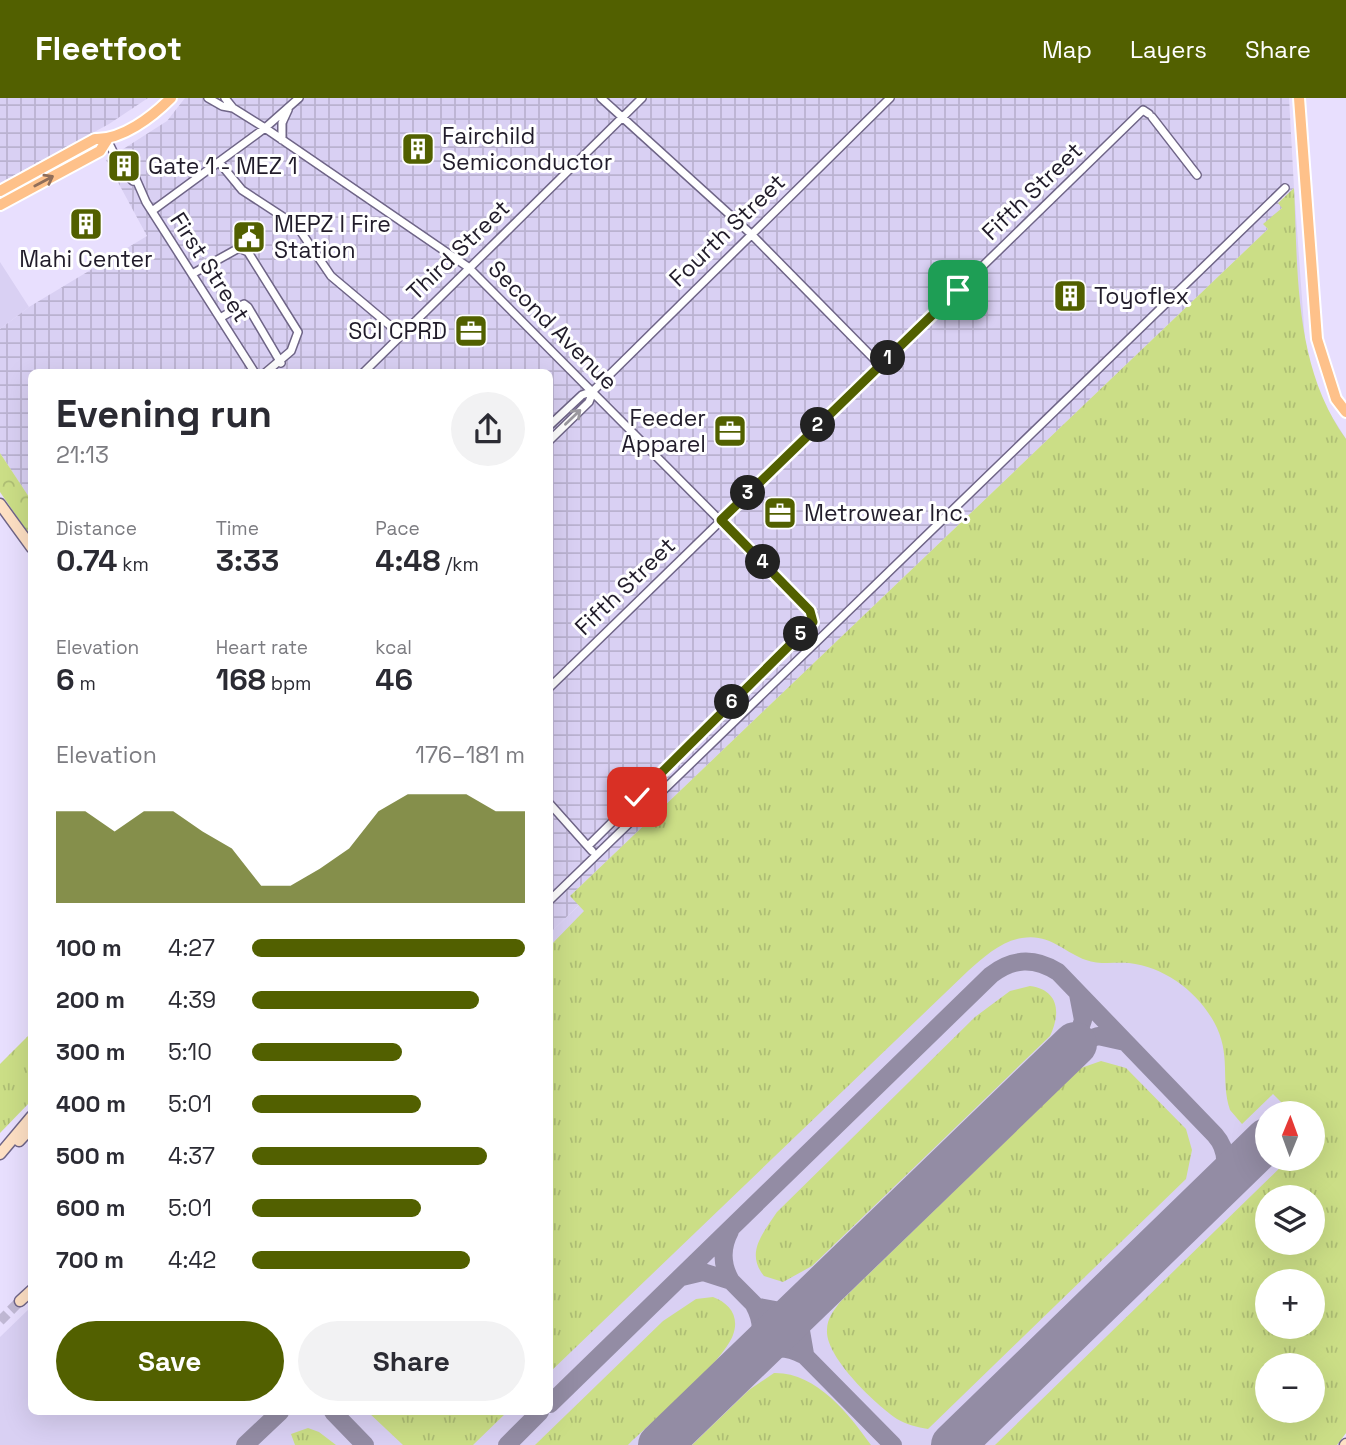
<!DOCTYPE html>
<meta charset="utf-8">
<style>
body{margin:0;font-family:"Space Grotesk",sans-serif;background:#f2f2f3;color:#2b2b33;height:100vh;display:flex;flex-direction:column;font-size:26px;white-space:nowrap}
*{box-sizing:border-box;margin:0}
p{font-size:23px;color:#7c7c81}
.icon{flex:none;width:38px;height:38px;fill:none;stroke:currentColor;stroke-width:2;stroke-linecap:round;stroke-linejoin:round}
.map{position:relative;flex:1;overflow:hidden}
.details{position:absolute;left:28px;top:271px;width:525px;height:1046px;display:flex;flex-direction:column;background:#fff;border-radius:10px;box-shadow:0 7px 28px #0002}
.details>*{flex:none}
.needle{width:46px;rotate:1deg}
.tools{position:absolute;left:1255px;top:1003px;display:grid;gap:14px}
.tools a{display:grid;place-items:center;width:70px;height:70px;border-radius:50%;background:#fff;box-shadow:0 7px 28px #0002;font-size:35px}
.pin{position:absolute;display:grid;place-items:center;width:60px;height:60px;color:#fff;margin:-30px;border-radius:14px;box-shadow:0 4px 10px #0006}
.km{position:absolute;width:35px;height:35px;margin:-18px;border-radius:50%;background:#222;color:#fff;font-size:19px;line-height:35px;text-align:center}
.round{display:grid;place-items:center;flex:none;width:74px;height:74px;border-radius:37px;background:#f2f2f3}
.summary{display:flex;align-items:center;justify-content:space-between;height:119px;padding:0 28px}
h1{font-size:38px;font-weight:800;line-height:52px}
.stats{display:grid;grid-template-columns:repeat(3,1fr);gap:10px;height:119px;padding:7px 28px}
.stats div{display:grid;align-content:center}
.stats b{font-size:30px;font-weight:800}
.stats small{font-size:19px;font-weight:400}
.stats p{font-size:19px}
.chart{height:196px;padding:14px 28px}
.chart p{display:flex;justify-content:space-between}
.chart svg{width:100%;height:126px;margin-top:7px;fill:#526000;opacity:.7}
.cta{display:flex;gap:14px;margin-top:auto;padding:14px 28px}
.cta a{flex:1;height:80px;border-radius:42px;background:#526000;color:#fff;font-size:28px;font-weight:800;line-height:80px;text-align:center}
.cta a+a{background:#f2f2f3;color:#2b2b33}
ul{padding:0 28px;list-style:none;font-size:23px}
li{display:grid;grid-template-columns:112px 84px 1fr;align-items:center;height:52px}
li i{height:18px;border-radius:9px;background:#526000}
header{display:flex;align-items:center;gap:42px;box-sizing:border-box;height:98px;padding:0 35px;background:#526000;color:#fff}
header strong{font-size:33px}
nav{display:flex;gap:38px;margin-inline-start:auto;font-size:24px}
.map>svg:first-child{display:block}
.built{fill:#d9d0f3;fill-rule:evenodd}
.industrial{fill:url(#industrial-grid)}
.grass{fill:url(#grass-tufts);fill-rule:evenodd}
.forest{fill:url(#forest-crowns)}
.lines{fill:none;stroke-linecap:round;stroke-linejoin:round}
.taxiway{stroke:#938ca4;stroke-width:18}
.runway{stroke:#938ca4;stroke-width:44}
.secondary-tunnel{stroke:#c0b8d4;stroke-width:10;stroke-dasharray:10 5;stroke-linecap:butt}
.street-casing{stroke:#6f6587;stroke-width:10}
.secondary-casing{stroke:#6f6587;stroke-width:13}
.primary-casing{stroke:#fff;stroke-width:14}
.street{stroke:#fff;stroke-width:7}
.secondary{stroke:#fee0c4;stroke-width:10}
.primary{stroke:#fec18a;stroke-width:10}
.oneway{stroke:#906e5a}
.oneway2{stroke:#9b999f}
.route-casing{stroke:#fff;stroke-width:14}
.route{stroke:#526000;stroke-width:9}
.labels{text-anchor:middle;stroke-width:6;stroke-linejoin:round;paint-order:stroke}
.poi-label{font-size:23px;fill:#211c2a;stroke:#fff;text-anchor:start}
.street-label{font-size:23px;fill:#211c2a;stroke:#fff}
</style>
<header>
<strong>Fleetfoot</strong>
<nav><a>Map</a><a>Layers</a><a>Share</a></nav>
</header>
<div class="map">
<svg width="1346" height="1347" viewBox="0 0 1346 1347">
<defs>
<pattern id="industrial-grid" width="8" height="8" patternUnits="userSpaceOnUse" patternTransform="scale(1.75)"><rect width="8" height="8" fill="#d9d0f3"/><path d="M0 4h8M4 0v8" fill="none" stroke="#bab2d0"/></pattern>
<pattern id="grass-tufts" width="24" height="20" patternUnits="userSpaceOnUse" patternTransform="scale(1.75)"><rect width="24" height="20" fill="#cbde86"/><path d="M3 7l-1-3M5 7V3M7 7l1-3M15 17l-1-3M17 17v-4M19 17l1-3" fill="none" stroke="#aebe74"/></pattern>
<pattern id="forest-crowns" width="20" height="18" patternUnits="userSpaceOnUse" patternTransform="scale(1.75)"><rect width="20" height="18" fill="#cbde86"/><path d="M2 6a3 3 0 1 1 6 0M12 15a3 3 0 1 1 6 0" fill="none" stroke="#aebe74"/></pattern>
</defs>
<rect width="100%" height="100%" fill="#e8dffe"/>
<path class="built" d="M1294,90L1305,242L1314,281L1326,309L1346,341V1335L1337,1347H0V1239L31,1209L32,1314H550V835L591,796L1248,246ZM1267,1015H1312V1060H1267ZM1267,1099H1312V1144H1267ZM1267,1183H1312V1228H1267ZM1267,1267H1312V1312H1267Z
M0,164L29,209L0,231Z"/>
<path class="industrial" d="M0,0H148L109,26L0,85Z
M185,0H1289L1294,90L1278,104L1283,109L1264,127L1268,131L571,797L579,807L550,835V275H32L31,402L0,355V231L29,209L147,138L106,62L167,23Z"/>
<path class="grass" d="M1294,90C1298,175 1294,269 1346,341V1335L1337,1347H995L1289,1061L1312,1060V1015H1292L1273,996L1242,1026L1230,1012C1220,981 1232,957 1214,924C1197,893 1164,869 1129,865C1115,864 1099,867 1086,862C1064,854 1049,835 1022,840C1001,843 984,859 968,873L550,1274V848L584,813L570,798L1268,131L1263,126L1282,110L1278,105ZM1267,1099H1312V1144H1267ZM1312,1183V1228H1267V1183ZM1312,1267V1312H1267V1267Z
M1030,888C1059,892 1061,915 1050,938L812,1168L783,1184L764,1178C745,1155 763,1135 777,1114L975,919L1010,893Z
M31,935V1003L0,1035V966Z
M1101,963L1126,970L1186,1031L1192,1052L1186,1081L928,1331C917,1329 907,1327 897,1321C876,1307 825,1259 827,1232C827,1220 834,1212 841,1203L1081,970Z
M713,1199C729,1205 740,1218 733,1237C723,1265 652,1323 628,1347H535L663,1223L696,1201Z
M774,1275C816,1274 849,1316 871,1347H692L749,1292Z
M368,1314H507L473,1347H403Z
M308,1330L319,1334L336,1347H295L291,1336Z"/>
<path class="forest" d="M0,355L31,402V439L0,394Z"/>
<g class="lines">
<path class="taxiway" d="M1075,946L1083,922L1078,896
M1075,946L1098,938L1125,944
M730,1133C721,1150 721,1166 731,1183
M682,1179L703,1174L731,1183L893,1347
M759,1209L786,1214L809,1203
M805,1256L800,1227L809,1203
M751,1259C769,1249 785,1247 803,1257
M751,1259C763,1243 764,1225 754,1207
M550,1306L991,877C1013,860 1034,859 1058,874L1215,1037C1230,1054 1227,1075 1215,1093
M333,1314L365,1347
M245,1347L280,1314
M507,1347L540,1314"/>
<path class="runway" d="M660,1347L1075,946
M953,1347L1267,1042"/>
<path class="secondary-tunnel" d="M0,1223L20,1203"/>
<defs>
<path id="street" d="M208,0L222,8L233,10L265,30L468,169L813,516V525L588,748
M225,0L233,10
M601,0L750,135L880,267
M1152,19L1197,77
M107,42C116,57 119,72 133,83
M282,42V25L288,12
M117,58L132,72L146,104L255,275
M219,64L242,92L297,128L331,178L400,236
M152,113L265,30L299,0
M192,176L239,150L248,154L298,234L291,253L265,275
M220,220L244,206L248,209L281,265
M363,275L642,0
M550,327L582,297L593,293
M550,342L589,304L593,293L890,0
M550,589L1143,12L1149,16
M550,706L592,753
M550,802L1285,90"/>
<path id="secondary" d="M0,406L32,450
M19,1043L32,1029
M0,1056L32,1018
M20,1203L32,1192
M1345,1347L1346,1346"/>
<path id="primary" d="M1299,0L1317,241L1336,301L1346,314
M0,93L95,41C122,42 152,19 171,0
M0,107L100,53L107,42"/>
</defs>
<use href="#street" class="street-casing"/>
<use href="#secondary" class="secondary-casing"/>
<use href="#primary" class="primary-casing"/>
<use href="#street" class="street"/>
<use href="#secondary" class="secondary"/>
<use href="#primary" class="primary"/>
</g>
<defs><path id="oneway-shaft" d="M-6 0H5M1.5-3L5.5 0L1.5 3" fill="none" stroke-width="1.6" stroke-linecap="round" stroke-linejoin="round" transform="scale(1.75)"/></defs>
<use class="oneway" href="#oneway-shaft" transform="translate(44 83) rotate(-28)"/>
<use class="oneway2" href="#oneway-shaft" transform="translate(573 319) rotate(-44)"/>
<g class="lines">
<defs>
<path id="route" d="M637,699L813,524L810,513L721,422L958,192"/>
</defs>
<use href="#route" class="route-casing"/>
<use href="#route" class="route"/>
</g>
<defs>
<symbol id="building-square" viewBox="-11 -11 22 22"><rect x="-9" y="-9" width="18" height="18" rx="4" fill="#526000" stroke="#fff"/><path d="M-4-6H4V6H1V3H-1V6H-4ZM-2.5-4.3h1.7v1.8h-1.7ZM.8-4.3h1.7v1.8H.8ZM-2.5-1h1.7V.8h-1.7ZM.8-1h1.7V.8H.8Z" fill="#fff"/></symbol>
<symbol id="civic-square" viewBox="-11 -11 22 22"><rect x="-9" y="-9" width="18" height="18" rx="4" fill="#526000" stroke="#fff"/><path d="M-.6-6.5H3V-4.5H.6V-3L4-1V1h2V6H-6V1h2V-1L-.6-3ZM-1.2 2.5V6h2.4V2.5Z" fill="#fff"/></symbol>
<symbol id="office-square" viewBox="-11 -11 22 22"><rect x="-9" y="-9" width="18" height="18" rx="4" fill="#526000" stroke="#fff"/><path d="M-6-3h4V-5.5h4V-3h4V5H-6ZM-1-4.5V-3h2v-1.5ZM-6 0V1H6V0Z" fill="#fff"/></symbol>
</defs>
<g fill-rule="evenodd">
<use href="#building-square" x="399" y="32" width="38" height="38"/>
<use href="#building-square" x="105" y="49" width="38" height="38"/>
<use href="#building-square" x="67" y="107" width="38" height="38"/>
<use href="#civic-square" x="230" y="120" width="38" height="38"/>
<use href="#building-square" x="1051" y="179" width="38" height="38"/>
<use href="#office-square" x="452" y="214" width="38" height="38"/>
<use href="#office-square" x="711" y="314" width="38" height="38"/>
<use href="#office-square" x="761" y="396" width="38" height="38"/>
</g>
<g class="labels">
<g class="poi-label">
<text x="442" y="46">Fairchild<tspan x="442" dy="26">Semiconductor</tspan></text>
<text x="148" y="76">Gate 1 - MEZ 1</text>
<text x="274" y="134">MEPZ I Fire<tspan x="274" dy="26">Station</tspan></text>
<text x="86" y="169" text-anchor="middle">Mahi Center</text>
<text x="1094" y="206">Toyoflex</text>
<text x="447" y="241" text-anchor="end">SCI CPRD</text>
<text x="706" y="328" text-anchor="end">Feeder<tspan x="706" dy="26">Apparel</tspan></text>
<text x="804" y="423">Metrowear Inc.</text>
</g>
<g class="street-label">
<text transform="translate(1032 93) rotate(-44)" y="8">Fifth Street</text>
<text transform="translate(727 132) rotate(-44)" y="8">Fourth Street</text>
<text transform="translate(458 152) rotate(-44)" y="8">Third Street</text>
<text transform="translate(210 169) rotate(57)" y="8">First Street</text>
<text transform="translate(553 227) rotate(45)" y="8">Second Avenue</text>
<text transform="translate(625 488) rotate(-44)" y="8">Fifth Street</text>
</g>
</g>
</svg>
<div class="tools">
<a><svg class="needle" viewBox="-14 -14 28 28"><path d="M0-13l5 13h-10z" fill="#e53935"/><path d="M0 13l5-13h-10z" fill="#7c7c81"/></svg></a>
<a><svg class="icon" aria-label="layers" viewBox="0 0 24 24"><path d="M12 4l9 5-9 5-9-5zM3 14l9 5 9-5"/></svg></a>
<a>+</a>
<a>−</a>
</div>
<div class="pin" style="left:958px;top:192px;background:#1e9e55"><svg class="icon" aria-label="arrive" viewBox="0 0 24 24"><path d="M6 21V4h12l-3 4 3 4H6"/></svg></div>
<div class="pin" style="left:637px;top:699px;background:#d93025"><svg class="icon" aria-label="check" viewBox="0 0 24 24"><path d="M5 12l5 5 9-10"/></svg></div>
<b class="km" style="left:888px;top:260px">1</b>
<b class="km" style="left:818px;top:327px">2</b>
<b class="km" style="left:748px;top:395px">3</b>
<b class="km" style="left:763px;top:464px">4</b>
<b class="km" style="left:801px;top:536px">5</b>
<b class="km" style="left:732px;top:604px">6</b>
<section class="details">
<div class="summary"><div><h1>Evening run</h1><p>21:13</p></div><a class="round"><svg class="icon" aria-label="share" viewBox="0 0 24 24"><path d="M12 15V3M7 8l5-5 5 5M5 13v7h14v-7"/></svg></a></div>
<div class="stats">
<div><p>Distance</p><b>0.74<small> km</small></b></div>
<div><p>Time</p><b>3:33</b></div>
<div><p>Pace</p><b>4:48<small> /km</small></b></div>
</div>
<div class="stats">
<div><p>Elevation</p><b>6<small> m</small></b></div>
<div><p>Heart rate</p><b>168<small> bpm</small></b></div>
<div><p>kcal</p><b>46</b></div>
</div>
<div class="chart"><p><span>Elevation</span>176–181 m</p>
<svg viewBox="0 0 160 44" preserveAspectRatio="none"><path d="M0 44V12L10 12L20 19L30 12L40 12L50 19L60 25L70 38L80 38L90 32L100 25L110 12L120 6L130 6L140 6L150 12L160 12V44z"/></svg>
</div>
<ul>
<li><b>100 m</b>4:27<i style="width:100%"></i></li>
<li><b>200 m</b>4:39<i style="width:83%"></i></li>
<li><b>300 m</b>5:10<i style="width:55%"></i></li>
<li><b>400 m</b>5:01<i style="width:62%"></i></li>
<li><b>500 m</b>4:37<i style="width:86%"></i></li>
<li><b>600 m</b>5:01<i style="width:62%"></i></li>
<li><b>700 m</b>4:42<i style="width:80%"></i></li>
</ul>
<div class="cta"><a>Save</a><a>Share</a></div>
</section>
</div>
